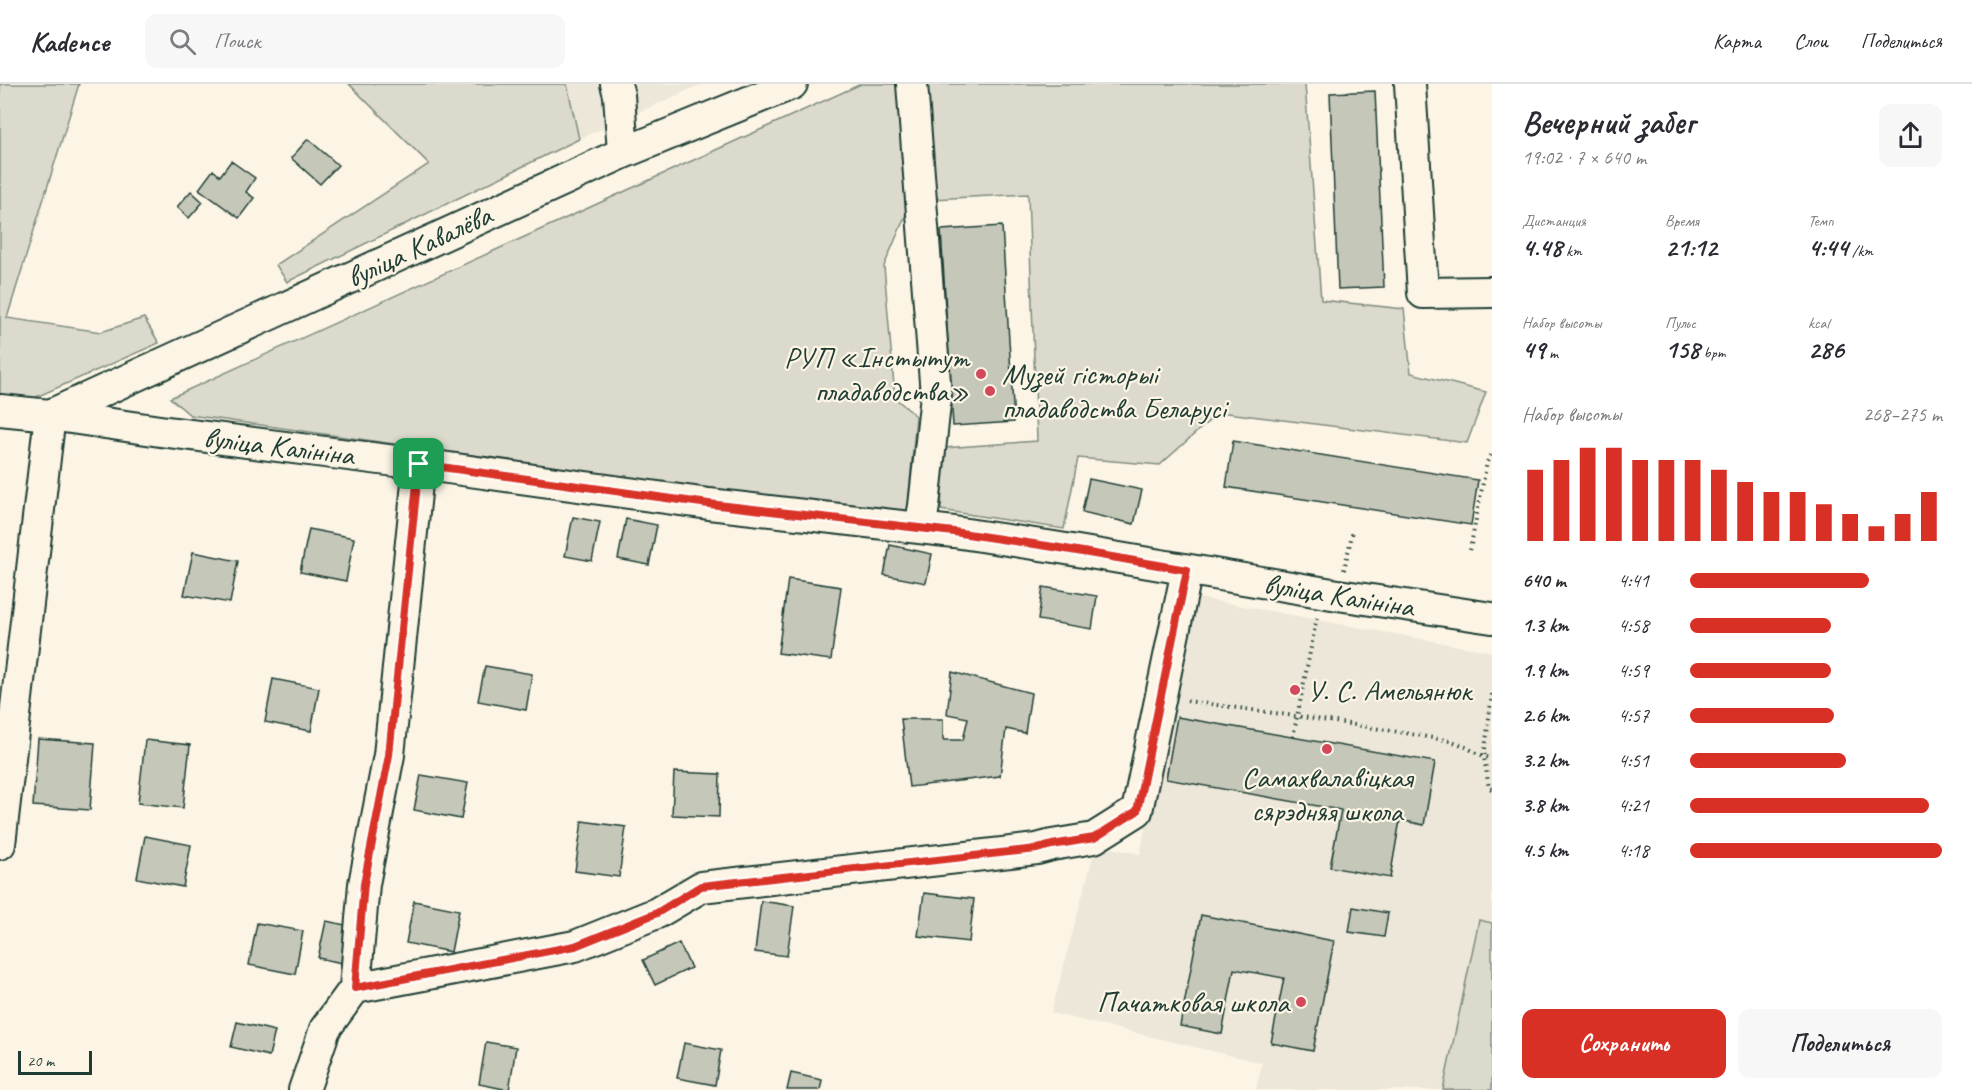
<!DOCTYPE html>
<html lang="ru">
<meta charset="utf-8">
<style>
body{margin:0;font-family:Caveat,sans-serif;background:#f7f7f7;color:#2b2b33;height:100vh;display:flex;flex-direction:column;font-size:22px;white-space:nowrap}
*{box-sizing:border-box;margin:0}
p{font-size:20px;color:#7c7c81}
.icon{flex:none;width:33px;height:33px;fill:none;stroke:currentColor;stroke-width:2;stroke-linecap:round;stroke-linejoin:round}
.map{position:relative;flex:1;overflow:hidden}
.sheet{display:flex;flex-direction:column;background:#fff;width:480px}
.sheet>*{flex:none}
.scale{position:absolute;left:18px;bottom:15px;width:74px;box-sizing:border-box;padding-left:6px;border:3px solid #1f3d34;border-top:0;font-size:16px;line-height:21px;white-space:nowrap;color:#1f3d34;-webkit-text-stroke:4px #fcf5e5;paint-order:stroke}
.pin{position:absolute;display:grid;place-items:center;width:51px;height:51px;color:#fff;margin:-26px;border-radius:12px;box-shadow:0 3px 9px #0006}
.round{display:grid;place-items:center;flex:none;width:63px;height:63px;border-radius:12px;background:#f7f7f7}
.summary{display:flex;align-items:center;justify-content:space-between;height:102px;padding:0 30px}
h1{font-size:33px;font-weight:600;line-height:45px}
.stats{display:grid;grid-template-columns:repeat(3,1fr);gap:9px;height:102px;padding:6px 30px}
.stats div{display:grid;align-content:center}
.stats b{font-size:26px;font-weight:600}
.stats small{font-size:16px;font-weight:400}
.stats p{font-size:16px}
.chart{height:168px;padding:12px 30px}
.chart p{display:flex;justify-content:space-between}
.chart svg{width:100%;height:108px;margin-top:6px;stroke:#d93025;stroke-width:6}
.button{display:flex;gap:12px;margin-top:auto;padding:12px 30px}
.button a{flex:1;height:69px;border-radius:12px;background:#d93025;color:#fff;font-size:24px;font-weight:600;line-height:69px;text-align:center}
.button a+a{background:#f7f7f7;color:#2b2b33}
ul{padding:0 30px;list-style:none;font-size:20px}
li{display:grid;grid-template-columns:96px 72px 1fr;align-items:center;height:45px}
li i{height:15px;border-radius:8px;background:#d93025}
header{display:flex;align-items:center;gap:36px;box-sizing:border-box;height:84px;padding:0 30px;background:#fff;border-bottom:2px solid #e1e1e2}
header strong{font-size:28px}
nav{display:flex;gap:33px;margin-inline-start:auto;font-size:21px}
.search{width:420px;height:54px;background:#f7f7f7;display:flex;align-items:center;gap:15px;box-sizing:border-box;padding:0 21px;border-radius:12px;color:#7c7c81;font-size:22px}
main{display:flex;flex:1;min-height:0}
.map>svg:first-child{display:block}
.built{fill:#ece7d8}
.green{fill:#dcdacc;stroke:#7e8c80;stroke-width:1.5}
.building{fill:#c5c7b9;stroke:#1f3d34;stroke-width:1.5}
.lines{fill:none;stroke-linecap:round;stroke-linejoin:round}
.minor-casing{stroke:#1f3d34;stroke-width:34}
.path{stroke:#1f3d34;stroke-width:4;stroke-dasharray:1.5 4.5;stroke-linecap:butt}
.minor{stroke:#fcf5e5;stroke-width:30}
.route-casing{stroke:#fff;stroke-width:12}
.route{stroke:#d93025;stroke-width:8}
.poi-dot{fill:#d1495b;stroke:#fcf5e5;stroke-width:2}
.labels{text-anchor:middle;stroke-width:4.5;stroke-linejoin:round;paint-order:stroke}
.street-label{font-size:30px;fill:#1f3d34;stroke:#fcf5e5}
.poi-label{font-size:30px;fill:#1f3d34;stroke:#fcf5e5;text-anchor:end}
</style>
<header>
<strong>Kadence</strong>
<div class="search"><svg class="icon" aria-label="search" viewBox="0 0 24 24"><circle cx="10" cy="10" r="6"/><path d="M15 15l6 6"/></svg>Поиск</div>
<nav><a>Карта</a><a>Слои</a><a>Поделиться</a></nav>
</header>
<main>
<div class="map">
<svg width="1492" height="1006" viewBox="0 0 1492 1006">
<rect width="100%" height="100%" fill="#fcf5e5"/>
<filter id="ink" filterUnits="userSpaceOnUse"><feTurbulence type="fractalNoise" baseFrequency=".0167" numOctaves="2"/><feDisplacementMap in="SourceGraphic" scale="12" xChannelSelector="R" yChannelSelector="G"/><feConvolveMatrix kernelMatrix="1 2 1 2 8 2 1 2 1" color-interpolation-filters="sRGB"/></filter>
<g filter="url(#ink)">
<path class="built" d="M567,0H702L579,55Z
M1194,513L1492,568V1006H1256L1262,979L1051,929L1096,761L1140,770Z"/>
<path class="green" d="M0,0H79L7,234L101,248L144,234L159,259L9,325L0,322Z
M349,0H567L579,55L287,198L276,181L429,80Z
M861,0H1305L1321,216L1404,225L1411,289L1486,308L1467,359L1219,328L1160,381L1078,374L1064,445L941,426L944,364L1037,357L1028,110L912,116L884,182L895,314L916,332L907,433L190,331L170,314Z
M1479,836L1492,839V1006H1443Z"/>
<path class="building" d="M1375,7L1384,203L1338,205L1330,9Z
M308,55L338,81L320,100L291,74Z
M231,77L255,94L246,108L254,114L239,134L199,105L213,86L220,92Z
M191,107L203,118L189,134L177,123Z
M1002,142L1014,338L953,342L941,146Z
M1233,357L1478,396L1471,441L1226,403Z
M1089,395L1142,406L1134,440L1082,428Z
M573,433L600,438L592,477L565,472Z
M626,435L657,441L649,481L618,475Z
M309,445L354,454L346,497L300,488Z
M890,461L932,470L926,499L884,491Z
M193,468L238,477L230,519L184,511Z
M788,495L841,503L831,576L778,569Z
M1043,503L1097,512L1092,545L1038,536Z
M485,582L532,590L526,626L478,617Z
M952,588L1031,609L1025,649L1006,645L1000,692L909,703L901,635H943V656H963L968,634L947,630Z
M273,595L319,604L311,647L265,638Z
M1177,633L1435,678L1424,741L1400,736L1390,794L1330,783L1341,726L1166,695Z
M38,655L95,659L90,726L33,722Z
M145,656L190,661L183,724L138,719Z
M674,688L720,690L719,733L672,731Z
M421,691L468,699L461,735L414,726Z
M582,737L626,743L619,793L575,787Z
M145,752L191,761L183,803L137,794Z
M924,809L974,815L969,858L918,852Z
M414,817L459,826L451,868L406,859Z
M761,817L794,822L787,872L755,868Z
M1353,823L1388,829L1384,853L1349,848Z
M1201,831L1334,857L1313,967L1271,959L1284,894L1234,885L1222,950L1180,942Z
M326,837L355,843L347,880L318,874Z
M257,839L303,847L295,890L249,881Z
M679,859L691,884L655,901L643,876Z
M237,938L275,947L269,972L231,963Z
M486,958L516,963L509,1006L479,1000Z
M684,959L721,966L715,1001L677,994Z
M791,989L822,996L820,1006H787Z"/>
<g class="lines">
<defs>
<path id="minor" d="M616,0L619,11L623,69
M912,0L936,311L924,422L920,444
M1410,0L1423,209L1492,208
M0,326L50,331L160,347L419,380L709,420L954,448L1054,463L1338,511L1492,534
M50,331L623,69L792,0
M0,760L50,331
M355,904L575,862L657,829L701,803L1037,765L1052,761L1094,754L1137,727L1187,486
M355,904L364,800L389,671L419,380
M304,1006L325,945L355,904"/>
</defs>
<use href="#minor" class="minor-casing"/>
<path class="path" d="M1470,466L1487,378L1492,368
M1344,486L1353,446
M1492,610L1484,673L1489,704L1492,705
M1187,617C1275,629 1363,641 1450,657C1465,660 1477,672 1492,674
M1293,653L1317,533"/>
<use href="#minor" class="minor"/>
</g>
</g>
<g class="lines" filter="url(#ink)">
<defs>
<path id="route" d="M419,380L709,420L954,448L1054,463L1187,486L1137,727L1094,754L1052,761L1037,765L701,802L657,829L575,862L355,904L364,800L389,671Z"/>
</defs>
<use href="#route" class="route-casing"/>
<use href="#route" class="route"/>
</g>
<g class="poi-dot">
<circle cx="981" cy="290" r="6"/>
<circle cx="990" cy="307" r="6"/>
<circle cx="1295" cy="606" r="6"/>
<circle cx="1327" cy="665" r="6"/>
<circle cx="1301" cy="918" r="6"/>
</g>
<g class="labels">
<g class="street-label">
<text transform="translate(419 162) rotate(-25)" y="10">вуліца Кавалёва</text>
<text transform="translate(279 362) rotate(7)" y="10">вуліца Калініна</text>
<text transform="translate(1339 511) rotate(9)" y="10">вуліца Калініна</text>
</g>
<g class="poi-label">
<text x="969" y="283">РУП «Інстытут<tspan x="969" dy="34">пладаводства»</tspan></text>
<text x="1002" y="300" text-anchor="start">Музей гісторыі<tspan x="1002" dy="34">пладаводства Беларусі</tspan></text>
<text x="1307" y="616" text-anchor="start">У. С. Амельянюк</text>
<text x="1327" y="703" text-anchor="middle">Самахвалавіцкая<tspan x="1327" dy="34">сярэдняя школа</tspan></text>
<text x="1289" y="928">Пачатковая школа</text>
</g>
</g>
</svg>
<div class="scale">20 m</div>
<div class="pin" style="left:419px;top:380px;background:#1e9e55"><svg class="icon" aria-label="arrive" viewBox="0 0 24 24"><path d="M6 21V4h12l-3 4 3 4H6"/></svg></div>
</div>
<section class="sheet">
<div class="summary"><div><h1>Вечерний забег</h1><p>19:02 · 7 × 640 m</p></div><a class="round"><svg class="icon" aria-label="share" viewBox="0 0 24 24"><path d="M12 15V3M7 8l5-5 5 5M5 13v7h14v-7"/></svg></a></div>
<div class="stats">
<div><p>Дистанция</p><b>4.48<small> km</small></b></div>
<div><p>Время</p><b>21:12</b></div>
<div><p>Темп</p><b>4:44<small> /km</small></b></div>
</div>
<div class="stats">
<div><p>Набор высоты</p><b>49<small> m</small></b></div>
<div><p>Пульс</p><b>158<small> bpm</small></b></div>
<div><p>kcal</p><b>286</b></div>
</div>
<div class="chart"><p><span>Набор высоты</span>268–275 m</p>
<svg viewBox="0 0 160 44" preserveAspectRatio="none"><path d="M5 44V15M15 44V11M25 44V6M35 44V6M45 44V11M55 44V11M65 44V11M75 44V15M85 44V20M95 44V24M105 44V24M115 44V29M125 44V33M135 44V38M145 44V33M155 44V24"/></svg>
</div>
<ul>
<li><b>640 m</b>4:41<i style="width:71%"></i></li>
<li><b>1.3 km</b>4:58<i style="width:56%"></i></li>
<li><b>1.9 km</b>4:59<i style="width:56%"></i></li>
<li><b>2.6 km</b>4:57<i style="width:57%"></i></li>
<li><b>3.2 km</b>4:51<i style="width:62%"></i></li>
<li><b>3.8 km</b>4:21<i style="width:95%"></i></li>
<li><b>4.5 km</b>4:18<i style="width:100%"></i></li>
</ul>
<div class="button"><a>Сохранить</a><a>Поделиться</a></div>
</section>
</main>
